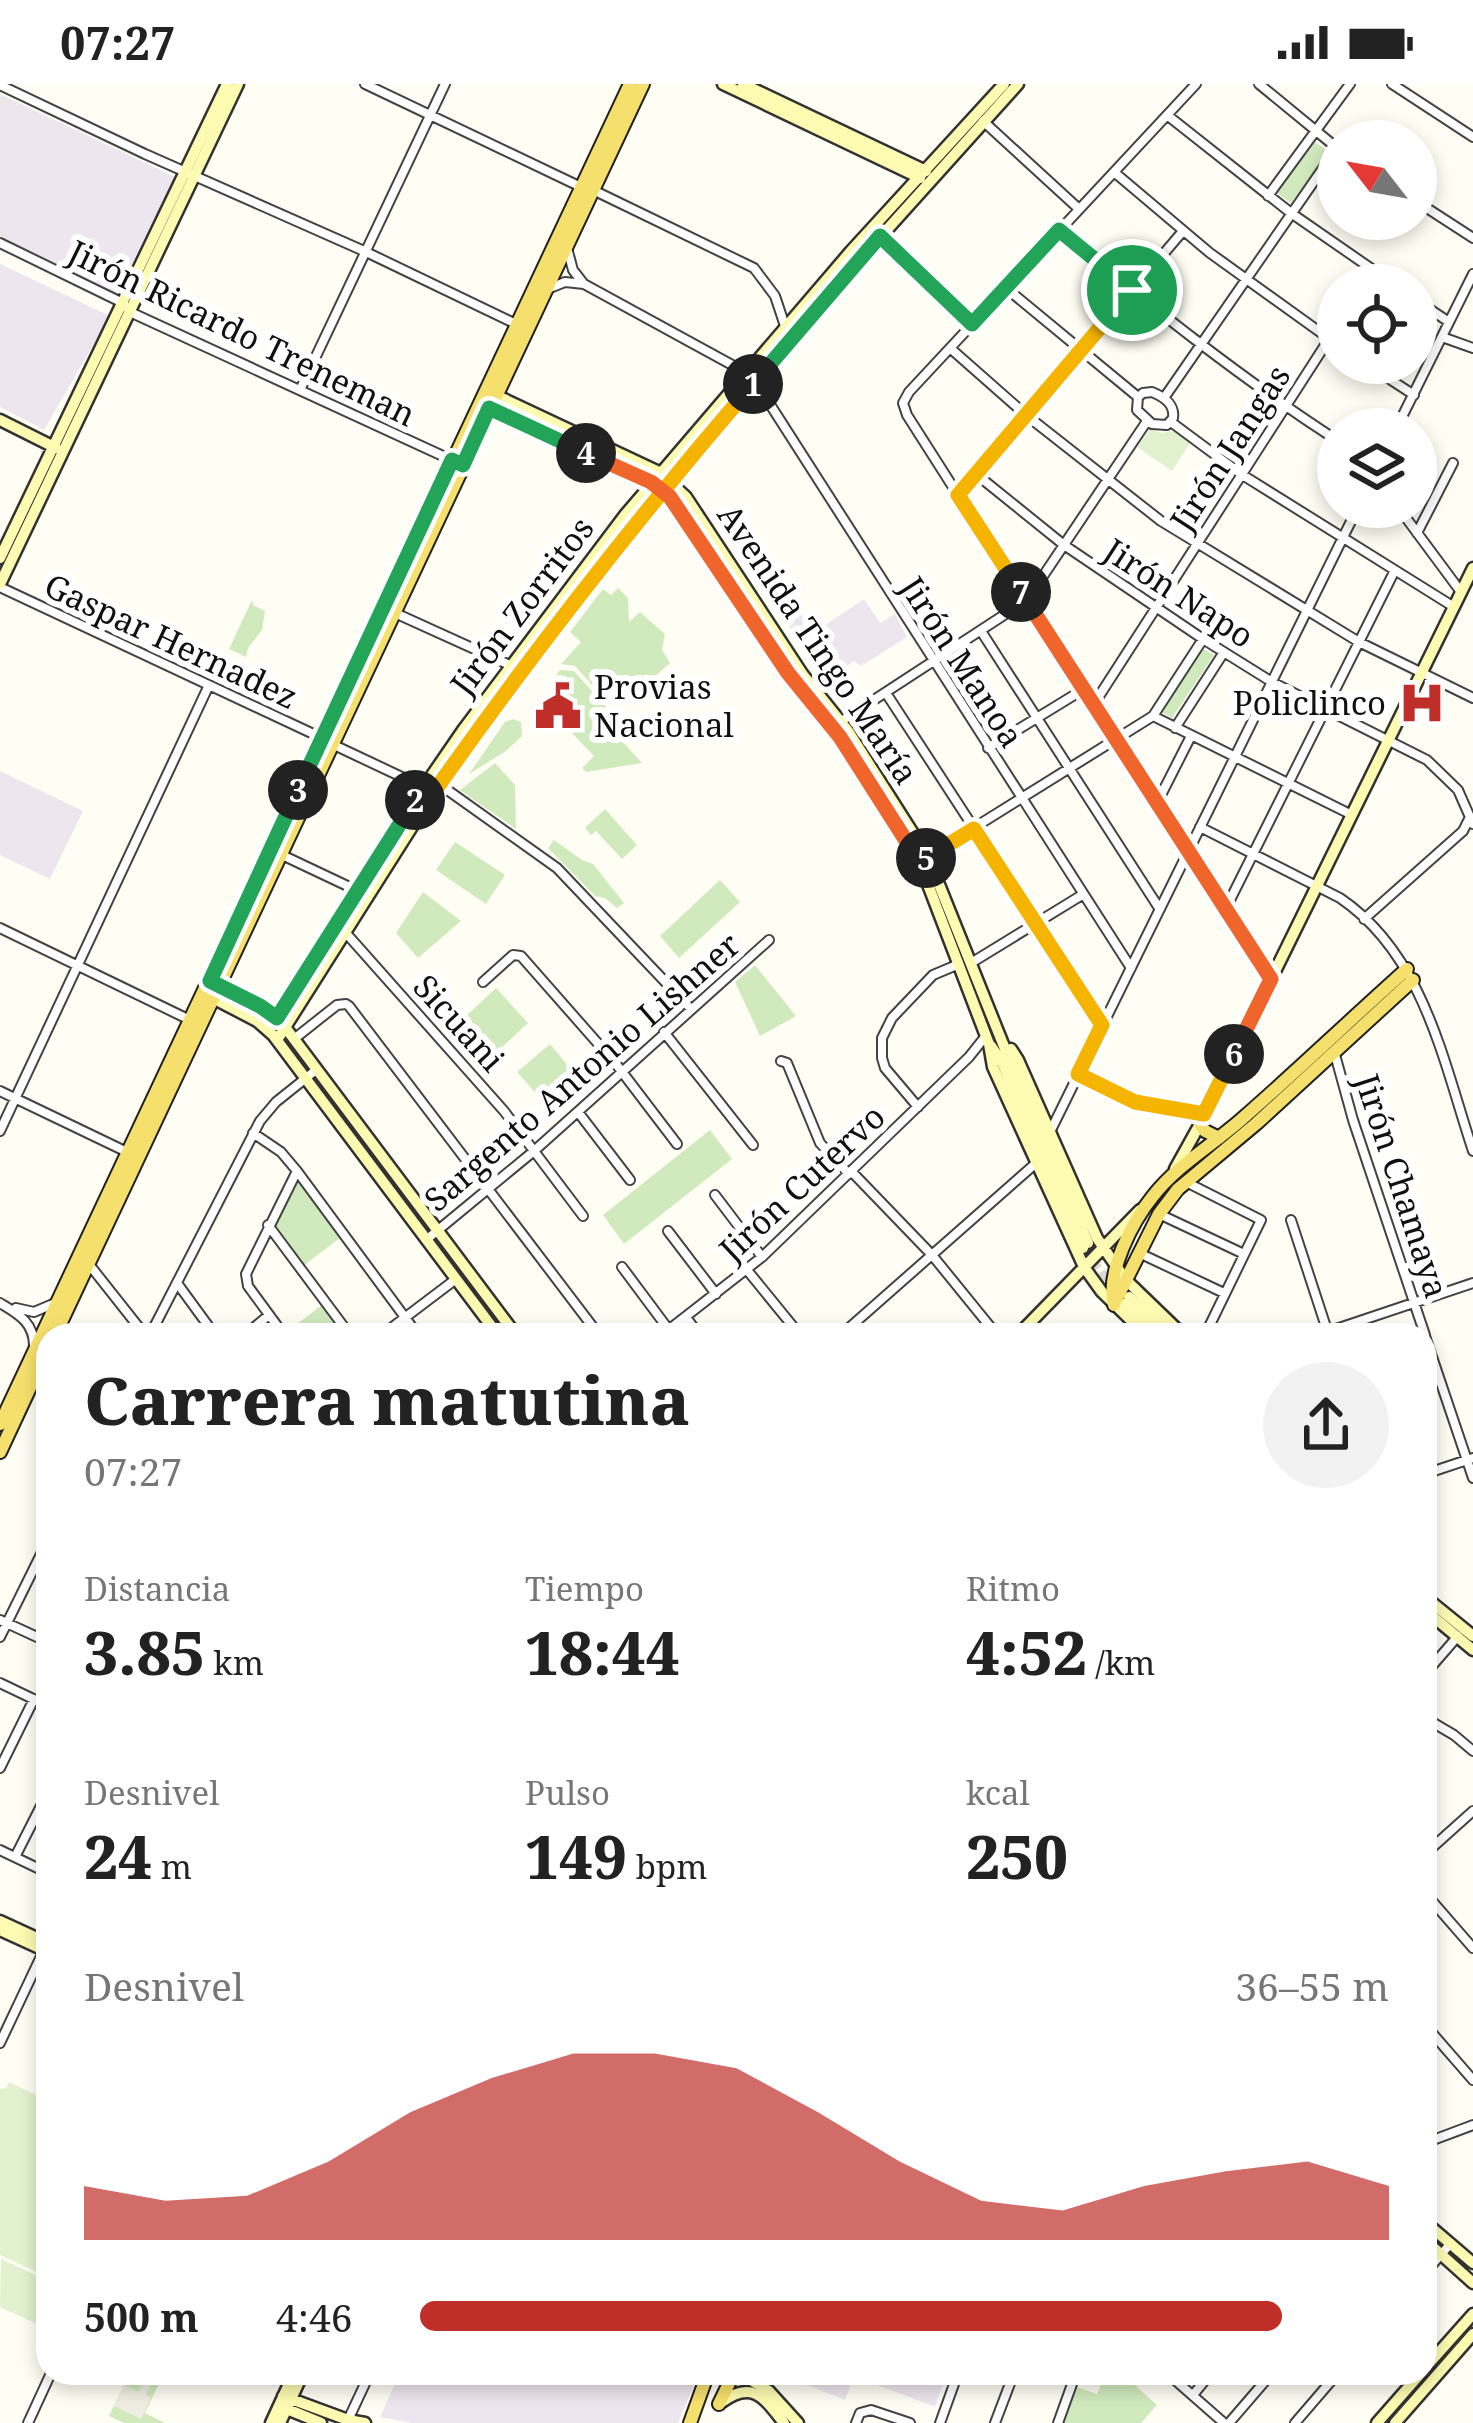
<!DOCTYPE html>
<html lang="es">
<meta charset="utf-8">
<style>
body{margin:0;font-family:"Noto Serif",serif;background:#f2f2f2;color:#222;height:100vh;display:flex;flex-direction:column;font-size:45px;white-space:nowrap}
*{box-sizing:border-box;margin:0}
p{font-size:39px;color:#767676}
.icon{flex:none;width:66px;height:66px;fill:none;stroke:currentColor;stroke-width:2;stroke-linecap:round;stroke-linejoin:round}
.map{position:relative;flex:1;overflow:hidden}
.sheet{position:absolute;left:36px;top:1239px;width:1401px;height:1062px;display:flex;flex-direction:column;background:#fff;border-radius:36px;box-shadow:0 6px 18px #0003}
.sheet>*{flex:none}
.needle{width:78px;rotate:301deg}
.fabs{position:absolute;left:1317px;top:36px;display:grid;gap:24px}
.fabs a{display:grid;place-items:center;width:120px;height:120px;border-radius:50%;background:#fff;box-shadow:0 6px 18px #0003;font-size:60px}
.pin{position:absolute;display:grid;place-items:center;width:102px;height:102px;color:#fff;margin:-51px;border:6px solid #fff;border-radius:50%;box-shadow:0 3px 12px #0007}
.km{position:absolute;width:60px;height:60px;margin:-30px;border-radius:50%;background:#222;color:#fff;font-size:33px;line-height:60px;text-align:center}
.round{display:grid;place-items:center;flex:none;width:126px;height:126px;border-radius:63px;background:#f2f2f2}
.overview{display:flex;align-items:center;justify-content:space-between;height:204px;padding:0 48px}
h1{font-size:66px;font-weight:800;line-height:90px}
.metrics{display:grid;grid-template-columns:repeat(3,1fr);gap:18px;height:204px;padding:12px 48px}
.metrics div{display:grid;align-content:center}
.metrics b{font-size:60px;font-weight:800}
.metrics small{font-size:33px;font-weight:400}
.metrics p{font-size:33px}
.chart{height:336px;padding:24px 48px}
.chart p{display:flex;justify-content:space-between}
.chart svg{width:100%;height:216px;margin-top:12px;fill:#c02e29;opacity:.7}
ul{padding:0 48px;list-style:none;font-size:39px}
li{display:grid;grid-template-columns:192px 144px 1fr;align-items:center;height:90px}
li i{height:30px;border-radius:15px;background:#c02e29}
.status{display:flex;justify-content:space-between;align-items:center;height:84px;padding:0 60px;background:#fff;direction:ltr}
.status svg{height:33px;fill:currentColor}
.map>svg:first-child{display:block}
.industrial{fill:#eee6ee}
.green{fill:#d1eabd}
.pitch{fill:#e2f1cf}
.plaza{fill:#f0eee2}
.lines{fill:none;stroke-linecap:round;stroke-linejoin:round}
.secondary-tunnel{stroke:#dbdad2;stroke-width:10;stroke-dasharray:10 5;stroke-linecap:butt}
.street-casing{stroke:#434343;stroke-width:12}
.secondary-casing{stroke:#323232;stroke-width:15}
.primary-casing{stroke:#212121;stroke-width:16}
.street{stroke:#fff;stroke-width:8}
.secondary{stroke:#fdfbb1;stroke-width:10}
.primary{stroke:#f6e06d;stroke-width:12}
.split-1-casing{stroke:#fff;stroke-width:24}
.split-2-casing{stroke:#fff;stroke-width:24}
.split-3-casing{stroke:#fff;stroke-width:24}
.split-4-casing{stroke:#fff;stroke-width:24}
.split-5-casing{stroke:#fff;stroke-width:24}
.split-6-casing{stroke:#fff;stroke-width:24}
.split-7-casing{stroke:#fff;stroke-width:24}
.split-8-casing{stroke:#fff;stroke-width:24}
.split-1{stroke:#22a559;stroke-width:15}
.split-2{stroke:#f5b400;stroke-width:15}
.split-3{stroke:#22a559;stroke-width:15}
.split-4{stroke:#22a559;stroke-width:15}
.split-5{stroke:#f0652b;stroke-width:15}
.split-6{stroke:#f5b400;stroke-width:15}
.split-7{stroke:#f0652b;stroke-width:15}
.split-8{stroke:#f5b400;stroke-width:15}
.labels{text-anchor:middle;stroke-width:12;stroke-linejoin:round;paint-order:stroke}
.street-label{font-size:33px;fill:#101010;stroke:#fff}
.poi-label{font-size:33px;fill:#101010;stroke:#fff;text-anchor:start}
</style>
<div class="status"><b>07:27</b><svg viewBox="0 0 49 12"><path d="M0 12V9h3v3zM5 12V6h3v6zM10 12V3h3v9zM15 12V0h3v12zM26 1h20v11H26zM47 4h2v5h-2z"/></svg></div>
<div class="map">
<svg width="1473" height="2339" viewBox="0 0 1473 2339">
<rect width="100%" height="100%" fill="#fffef4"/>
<path class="industrial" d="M0,10L175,93L116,211L0,152Z
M0,180L110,232L44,346L0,323Z
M864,515L880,539L895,530L907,553L861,582L854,577L838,588L818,556L804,566L780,529L794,519L815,548Z
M0,687L83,727L50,795L0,771Z
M400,2289H699L678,2339H412L380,2333Z
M776,2289H947L935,2323L854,2292L845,2316Z"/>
<path class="green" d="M1313,57L1329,68L1291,119L1275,108Z
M618,504L628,514L629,538L640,528L665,550L662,566L670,579L652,595L646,590L608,619L575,582L561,580L581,558L570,548L603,505L611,511Z
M252,516L253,521L265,527L262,546L248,564L246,573L229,565Z
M1200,563L1214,571L1172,634L1159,627Z
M560,586L574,587L606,623L599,630L616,649L611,654L617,660L621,656L642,679L586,688L582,684L594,672L572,649L579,642V636L575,629L566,624V592L556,591Z
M513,635L521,638L522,652L506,667L469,690L505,638Z
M495,679L515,701L516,745L460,706Z
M605,725L637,761L622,775L596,747L591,751L585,744Z
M554,756L582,776L593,780L624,819L617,824L605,814L595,812L548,764Z
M455,758L505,791L486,820L436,786Z
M720,796L740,818L679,874L660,852Z
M423,808L461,837L418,874L396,849Z
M755,881L796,932L760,952L735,898Z
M496,904L528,939L498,967L466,932Z
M550,960L570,984L538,1012L517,988Z
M710,1046L732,1075L624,1160L603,1131Z
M296,1088L344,1151L303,1182L272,1142Z
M323,1220L346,1251H291L288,1247Z
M100,2289H153L162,2293L145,2329L165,2339H124L109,2332L124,2301Z
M1106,2289H1121L1157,2321L1141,2339H1062L1076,2303L1097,2310Z"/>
<path class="pitch" d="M1150,345L1162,349L1173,347L1190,359L1172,387L1137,363Z
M9,1998L48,2017V2193L0,2171V2005L6,2004Z
M1,2175L48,2197V2245L0,2223Z"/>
<path class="plaza" d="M124,2289L155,2291L146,2311L151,2314L141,2335L114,2322L124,2301L138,2308L143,2299Z"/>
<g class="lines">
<path class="secondary-tunnel" d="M1083,1164L1116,1210"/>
<defs>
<path id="street" d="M365,0L581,103
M1196,0L909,308L903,319L907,331L958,411L1271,895
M1259,0L1337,64
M1392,0L1473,53
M0,1L145,70L364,167L516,240
M1167,31L1291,129L1395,201
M983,37L1079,125
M1114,88L1210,169L1338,261
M593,106L754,184L775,212L785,242
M1268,112L1350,0
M1416,117L1473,154
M1059,146C1149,221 1239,293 1338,357
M880,152L972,240
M0,159L123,219L130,228L456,378
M567,164L573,186L583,199
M550,204L565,198L584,200L745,288L755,297L1131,884
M1006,204L1138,313
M1416,216L1449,238
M1442,253L1473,264
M950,264L1026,331L1161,437L1359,558L1473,614
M1365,279L1414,311
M300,306L445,0
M1152,308C1164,313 1175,320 1173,334L1167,341L1152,340L1137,326L1138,313L1143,309Z
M1164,314L1337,64
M1171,338L1241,390L1454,523
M1396,345L1473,190
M976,390L1064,461L1203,555L1272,598L1427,676L1458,706L1473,740
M958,411L1183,147
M1398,423L1461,508
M1417,449L1453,379
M0,503L322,654
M395,529L514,583
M981,547L1159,824
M886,609L1102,941
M1094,620L1329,255
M1153,632L1352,731
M837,640L1027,516L1147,337
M1175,644L1224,568
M334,661L423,703
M988,664L1084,605
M439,700L557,784L691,925
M1158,717L1191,652
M1200,743L1340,814C1424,871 1443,977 1473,1067
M282,771L356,806
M927,773L1153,632L1203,555
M1226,824L1394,488
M1364,835L1463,747L1470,733
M0,844L190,936
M345,848L504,1027L583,1132
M971,879L1082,811
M483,898L513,871L521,872L616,980L677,1060
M664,948L753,1061
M294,955L337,921L346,920L349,922L599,1251
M1334,967L1353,1036L1425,1251
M781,977L787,979L820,1059L849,1090
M1078,990L1135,1018L1204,1030
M0,1007L127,1068
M918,1023L885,984L882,974V954L892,934L933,891L959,880
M578,1028L630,1096
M0,1047L209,601
M1050,1048L1358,423
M253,1049L281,1068L297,1087L418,1251
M851,1087L932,1171L997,1251
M1186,1098L1261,1136L1205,1251
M715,1111L762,1173
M1159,1130L1244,1170
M1291,1136L1328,1249
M268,1141L350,1251
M668,1147L716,1210
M426,1156L534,1067L769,856
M1139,1169L1224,1209
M88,1179L145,1251
M622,1183L669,1246
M747,1186L800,1251
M177,1199L215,1251
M0,1219C18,1230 34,1238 34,1262
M16,1224L34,1228L53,1220
M686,1233L699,1251
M150,1251L260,1037L276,1018L316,986
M245,1251L269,1231
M284,1251L248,1202L246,1190L297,1087
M382,1251L456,1195
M662,1251L762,1173L969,973L985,953
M841,1251L1035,1080
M1318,1251L1473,1199
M1425,1252L1473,1394
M1425,1390L1473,1374
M0,1536L48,1558
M0,1553L48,1456
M1425,1590L1458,1552
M0,1599L48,1622
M1425,1634L1454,1651L1473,1667
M0,1684L34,1615
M0,1766L48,1789
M1425,1770L1473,1727
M15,1773L48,1708
M1425,1809L1473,1864
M1425,1941L1473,1996
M0,1959L44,1866L47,1864
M1425,2059L1473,2041
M1425,2189L1451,2159
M1167,2289L1224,2339
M1193,2311L1211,2289
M348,2336L370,2289
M28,2339L51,2289
M856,2339L860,2329L871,2326L910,2339
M940,2339L958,2289
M995,2339L1014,2289
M1058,2339L1076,2289
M1229,2339L1272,2289
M1295,2339L1338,2289"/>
<path id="secondary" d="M723,0L920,94
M743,0L926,87
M489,308L659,388L686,413L803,591L848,647L928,773L1003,960L1088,1159
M486,322L651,398L670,413L679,424L789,591L840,653L919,777L989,960L993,983L1084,1183L1102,1208L1146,1251
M0,336L56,364
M0,474L227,0
M0,500L238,0
M213,898L260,922L285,943L516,1251
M207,911L257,937L273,951L498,1251
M269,946L393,748L463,646L625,431L851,167L1004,0
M277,956L434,708L577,513L662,405L830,209L1018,0
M991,962L1002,978L1083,1164
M1011,965L1018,976L1097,1154L1125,1195L1183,1251
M1175,1085L1200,1040L1473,484
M1129,1213L1170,1251
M1124,1220L1158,1251
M1018,1251L1140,1126
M1425,1513L1473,1552
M1425,1526L1473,1566
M0,1837L48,1859
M0,1846L48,1868
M1425,2138L1473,2179
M1425,2156L1473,2199
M1425,2284L1473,2230
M739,2289L769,2307L798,2339
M283,2312L348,2336L365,2339
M722,2318C753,2295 765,2315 784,2339
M282,2323L321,2339
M271,2339L294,2289
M280,2339L303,2289
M1377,2339L1421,2289
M1395,2339L1473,2250"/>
<path id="primary" d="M1200,1040L1205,1047L1219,1054
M1114,1220L1159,1130L1178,1105L1257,1039L1413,896
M1114,1221C1106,1188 1132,1138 1153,1112C1177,1081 1214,1060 1243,1034C1299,985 1352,934 1407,885
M55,1251L643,0
M1087,1251L1088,1248
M0,1340L630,0
M0,1368L48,1265
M719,2320L734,2289
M690,2339L708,2289"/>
</defs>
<use href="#street" class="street-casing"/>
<use href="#secondary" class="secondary-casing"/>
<use href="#primary" class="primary-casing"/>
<use href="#street" class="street"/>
<use href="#secondary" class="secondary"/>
<use href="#primary" class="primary"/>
</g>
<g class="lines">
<defs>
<path id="split-1" d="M753,300L880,152L972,240L1059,146L1132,206"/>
<path id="split-2" d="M415,716L424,703L434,708C534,566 640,431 753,300"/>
<path id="split-3" d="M298,706L210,897L260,922L277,934L415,716"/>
<path id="split-4" d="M298,706L452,376L463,381L489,324L586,369"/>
<path id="split-5" d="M586,369L651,398L670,413L788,589L840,653L919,777L926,774"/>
<path id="split-6" d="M926,774L974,745L1102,941L1078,990L1135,1018L1204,1030L1234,970"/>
<path id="split-7" d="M1021,508L1271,895L1234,970"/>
<path id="split-8" d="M1021,508L958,411L1132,206"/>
</defs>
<use href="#split-1" class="split-1-casing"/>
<use href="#split-2" class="split-2-casing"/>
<use href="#split-3" class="split-3-casing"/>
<use href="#split-4" class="split-4-casing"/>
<use href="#split-5" class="split-5-casing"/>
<use href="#split-6" class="split-6-casing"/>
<use href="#split-7" class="split-7-casing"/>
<use href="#split-8" class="split-8-casing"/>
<use href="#split-1" class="split-1"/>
<use href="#split-2" class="split-2"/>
<use href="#split-3" class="split-3"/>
<use href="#split-4" class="split-4"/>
<use href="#split-5" class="split-5"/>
<use href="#split-6" class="split-6"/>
<use href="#split-7" class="split-7"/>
<use href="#split-8" class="split-8"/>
</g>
<defs>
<symbol id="hospital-bare" viewBox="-9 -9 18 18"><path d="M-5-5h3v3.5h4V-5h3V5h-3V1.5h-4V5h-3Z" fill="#c02e29" stroke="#fff" stroke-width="2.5" paint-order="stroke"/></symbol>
<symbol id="civic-bare" viewBox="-9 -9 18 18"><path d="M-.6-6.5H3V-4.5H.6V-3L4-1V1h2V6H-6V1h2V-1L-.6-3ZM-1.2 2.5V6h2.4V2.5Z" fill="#c02e29" stroke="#fff" stroke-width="2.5" paint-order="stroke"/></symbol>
</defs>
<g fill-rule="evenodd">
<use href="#hospital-bare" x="1389" y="586" width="66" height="66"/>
<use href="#civic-bare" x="525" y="589" width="66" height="66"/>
</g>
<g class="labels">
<g class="street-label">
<text transform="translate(242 249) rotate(26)" y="12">Jirón Ricardo Treneman</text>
<text transform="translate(1230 364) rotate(-57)" y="12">Jirón Jangas</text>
<text transform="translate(1179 509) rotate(33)" y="12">Jirón Napo</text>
<text transform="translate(522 522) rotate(-53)" y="12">Jirón Zorritos</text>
<text transform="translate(171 557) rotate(25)" y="12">Gaspar Hernadez</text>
<text transform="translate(818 560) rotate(56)" y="12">Avenida Tingo María</text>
<text transform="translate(962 578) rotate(57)" y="12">Jirón Manoa</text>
<text transform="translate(459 939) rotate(48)" y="12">Sicuani</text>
<text transform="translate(582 988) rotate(-41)" y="12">Sargento Antonio Lishner</text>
<text transform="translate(802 1099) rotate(-43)" y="12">Jirón Cutervo</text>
<text transform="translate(1402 1102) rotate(72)" y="12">Jirón Chamaya</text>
</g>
<g class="poi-label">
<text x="594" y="615">Provias<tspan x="594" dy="38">Nacional</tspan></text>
<text x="1386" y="631" text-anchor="end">Policlinco</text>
</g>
</g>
</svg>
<div class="fabs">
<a><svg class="needle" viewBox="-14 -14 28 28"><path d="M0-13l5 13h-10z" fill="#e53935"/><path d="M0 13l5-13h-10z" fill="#767676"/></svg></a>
<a><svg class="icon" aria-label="locate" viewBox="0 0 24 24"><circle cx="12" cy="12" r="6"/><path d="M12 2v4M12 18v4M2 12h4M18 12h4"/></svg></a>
<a><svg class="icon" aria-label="layers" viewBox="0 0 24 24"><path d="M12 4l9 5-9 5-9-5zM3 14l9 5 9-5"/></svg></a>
</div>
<div class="pin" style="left:1132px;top:206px;background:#1e9e55"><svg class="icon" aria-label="arrive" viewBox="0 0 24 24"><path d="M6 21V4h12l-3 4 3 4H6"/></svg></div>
<b class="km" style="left:753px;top:300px">1</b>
<b class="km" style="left:415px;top:716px">2</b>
<b class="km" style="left:298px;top:706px">3</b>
<b class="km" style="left:586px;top:369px">4</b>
<b class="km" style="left:926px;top:774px">5</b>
<b class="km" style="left:1234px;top:970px">6</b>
<b class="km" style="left:1021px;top:508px">7</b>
<section class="sheet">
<div class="overview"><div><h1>Carrera matutina</h1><p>07:27</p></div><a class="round"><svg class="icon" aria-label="share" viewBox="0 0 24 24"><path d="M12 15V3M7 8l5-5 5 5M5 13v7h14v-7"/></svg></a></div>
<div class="metrics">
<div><p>Distancia</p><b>3.85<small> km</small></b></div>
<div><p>Tiempo</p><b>18:44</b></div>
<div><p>Ritmo</p><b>4:52<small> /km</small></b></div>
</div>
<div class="metrics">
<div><p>Desnivel</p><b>24<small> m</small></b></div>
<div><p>Pulso</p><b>149<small> bpm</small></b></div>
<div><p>kcal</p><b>250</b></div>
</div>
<div class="chart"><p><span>Desnivel</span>36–55 m</p>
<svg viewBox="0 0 160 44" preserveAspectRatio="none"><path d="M0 44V33L10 36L20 35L30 28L40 18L50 11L60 6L70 6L80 9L90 18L100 28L110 36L120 38L130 33L140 30L150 28L160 33V44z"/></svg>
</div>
<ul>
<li><b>500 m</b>4:46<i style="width:89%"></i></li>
</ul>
</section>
</div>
